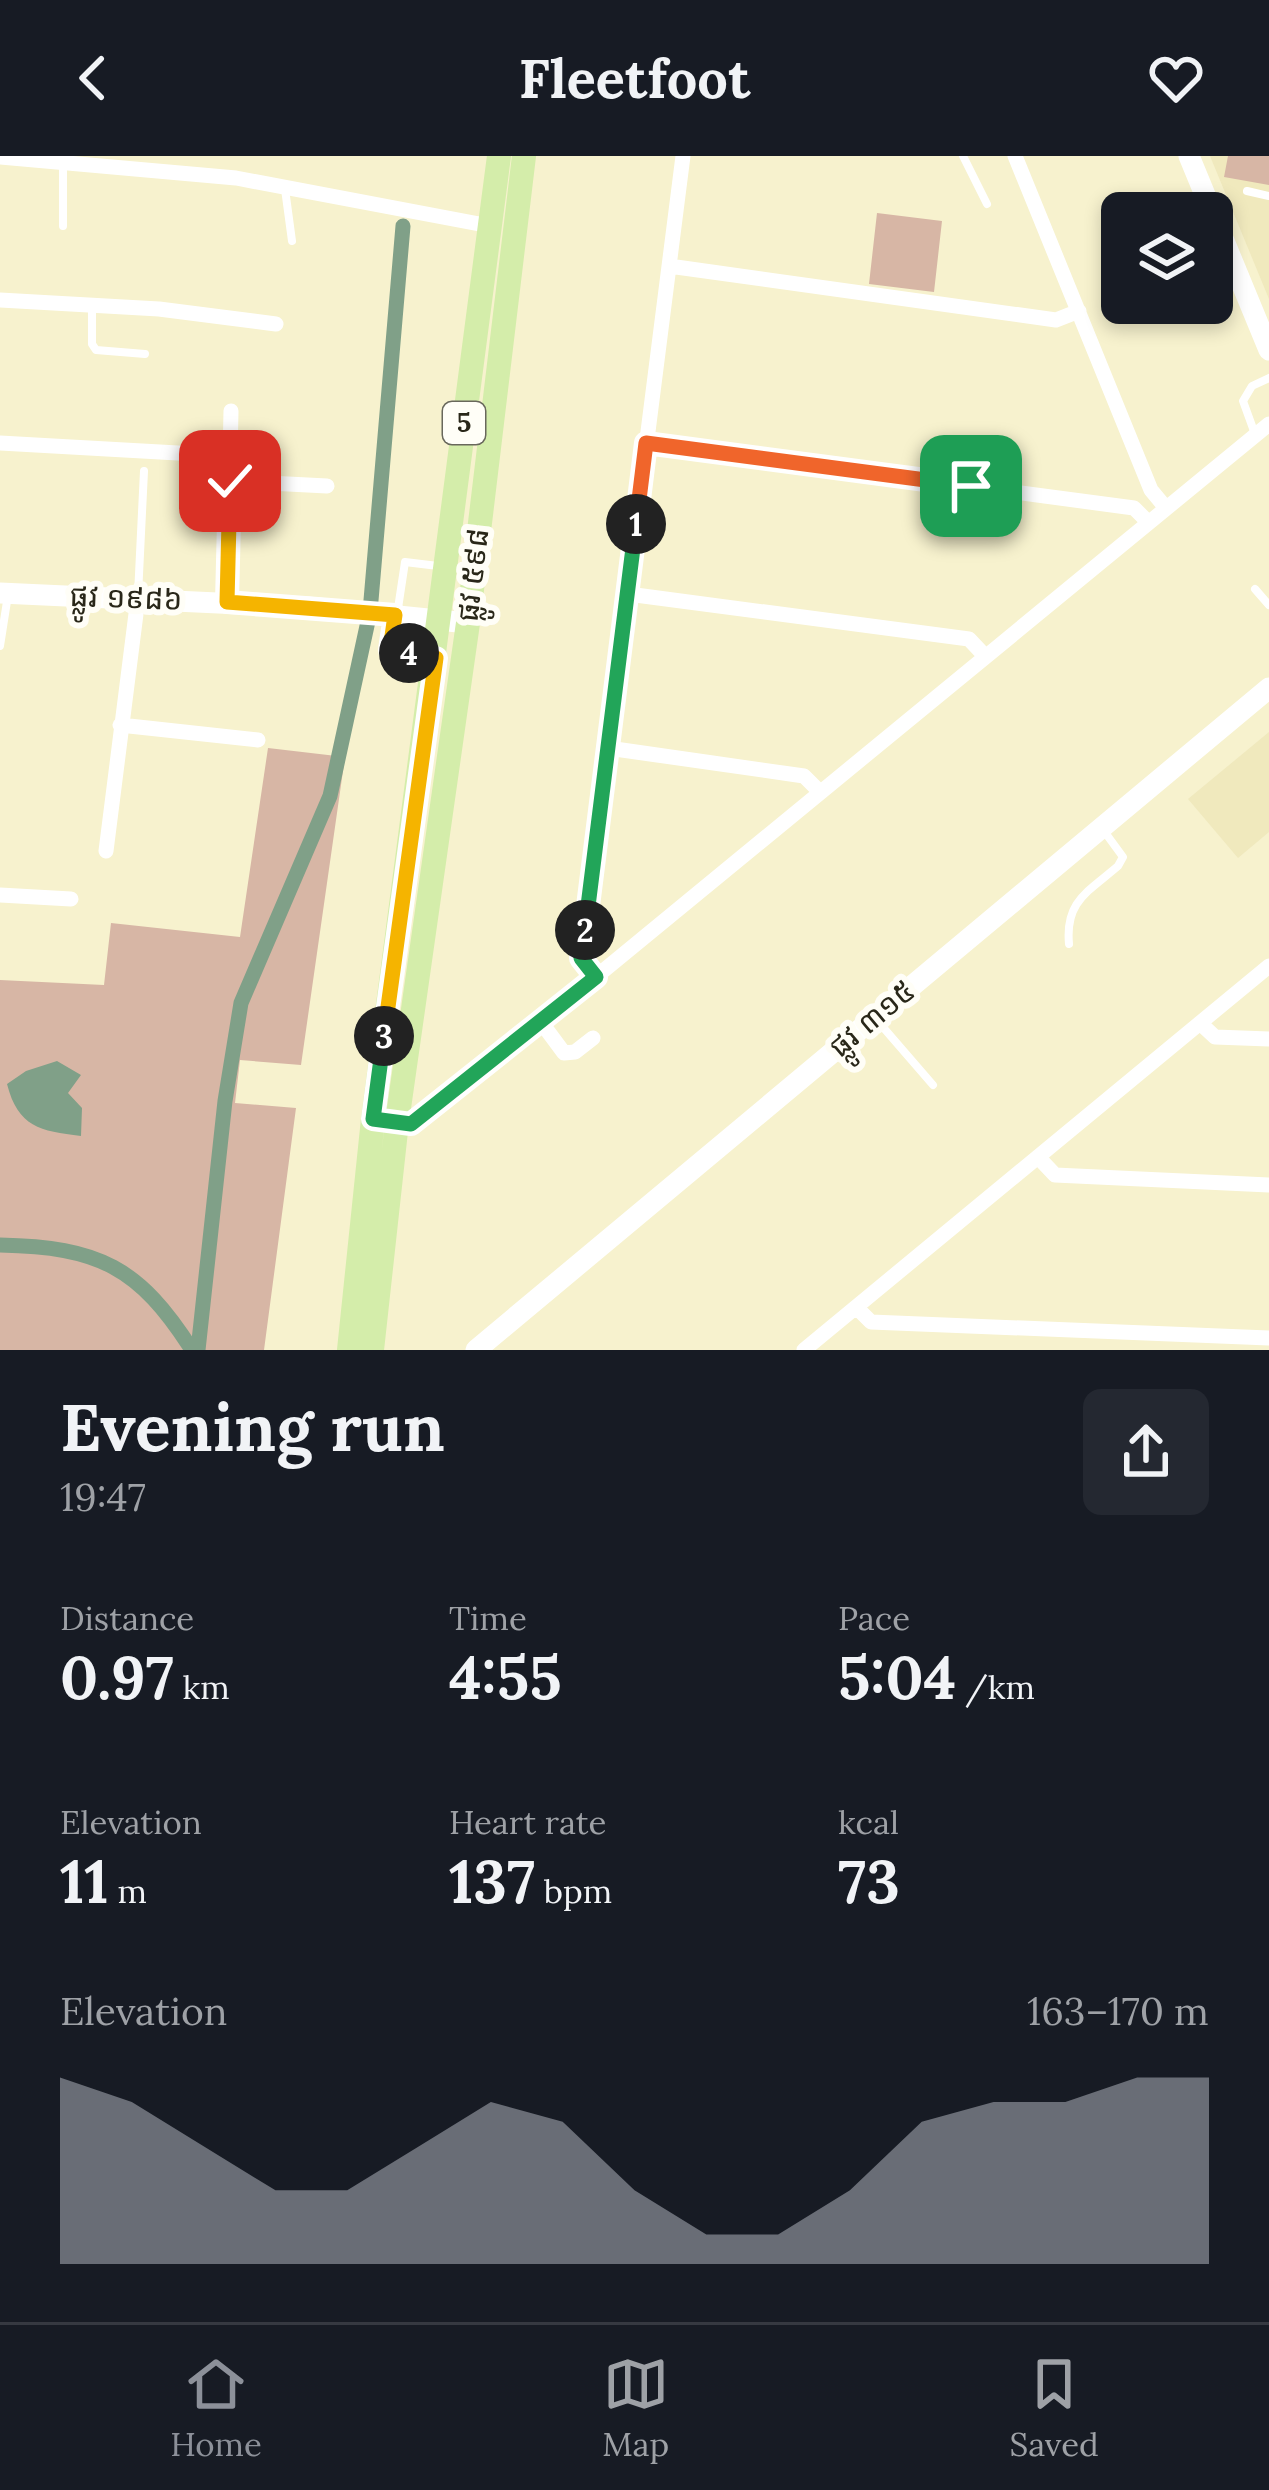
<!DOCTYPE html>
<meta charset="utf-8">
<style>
body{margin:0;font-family:Lora,"Noto Sans Khmer",serif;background:#242831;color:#f1f3f6;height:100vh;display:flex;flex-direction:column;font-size:45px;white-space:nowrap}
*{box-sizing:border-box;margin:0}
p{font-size:39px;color:#9ea1a6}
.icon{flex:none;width:66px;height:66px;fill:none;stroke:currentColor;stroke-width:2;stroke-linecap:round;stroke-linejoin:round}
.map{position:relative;height:1194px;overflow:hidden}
.panel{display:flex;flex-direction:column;background:#171b24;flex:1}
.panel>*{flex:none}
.buttons{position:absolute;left:1101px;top:36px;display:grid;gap:24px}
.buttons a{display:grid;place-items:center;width:132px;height:132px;border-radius:18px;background:#171b24;box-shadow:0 6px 18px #0003;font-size:60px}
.pin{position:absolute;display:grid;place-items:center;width:102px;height:102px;color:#fff;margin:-51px;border-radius:24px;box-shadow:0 6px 18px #0006}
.km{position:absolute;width:60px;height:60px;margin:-30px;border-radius:50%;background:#222;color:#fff;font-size:33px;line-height:60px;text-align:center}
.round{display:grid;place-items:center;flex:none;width:126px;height:126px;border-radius:18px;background:#242831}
.head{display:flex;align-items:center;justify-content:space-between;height:204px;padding:0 60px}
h1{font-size:66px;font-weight:700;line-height:90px}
.figures{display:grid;grid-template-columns:repeat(3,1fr);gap:18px;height:204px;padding:12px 60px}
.figures div{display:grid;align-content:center}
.figures b{font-size:60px;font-weight:700}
.figures small{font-size:33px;font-weight:400}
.figures p{font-size:33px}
.chart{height:336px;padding:24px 60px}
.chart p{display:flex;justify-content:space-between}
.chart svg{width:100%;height:216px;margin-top:12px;fill:#8c9099;opacity:.7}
header{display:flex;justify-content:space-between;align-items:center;height:156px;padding:0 60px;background:#171b24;font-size:54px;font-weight:700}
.tabs{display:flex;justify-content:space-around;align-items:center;height:168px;border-top:3px solid #363941;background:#171b24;font-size:33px;color:#9ea1a6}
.tabs a{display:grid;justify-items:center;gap:6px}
.tabs .current{color:#8c9099}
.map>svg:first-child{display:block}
.built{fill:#f0e9bd}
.green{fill:#d7b6a5}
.water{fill:#80a088}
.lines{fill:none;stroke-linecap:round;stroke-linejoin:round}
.canal{stroke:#80a088;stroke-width:15}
.lane{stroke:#fff;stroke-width:8}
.street{stroke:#fff;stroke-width:15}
.secondary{stroke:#fff;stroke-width:21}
.primary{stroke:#d4edaa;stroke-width:24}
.split-1-casing{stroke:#fff;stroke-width:24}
.split-2-casing{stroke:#fff;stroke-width:24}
.split-3-casing{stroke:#fff;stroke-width:24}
.split-4-casing{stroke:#fff;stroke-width:24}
.split-5-casing{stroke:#fff;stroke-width:24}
.split-1{stroke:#f0652b;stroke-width:15}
.split-2{stroke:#22a559;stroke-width:15}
.split-3{stroke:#22a559;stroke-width:15}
.split-4{stroke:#f5b400;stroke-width:15}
.split-5{stroke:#f5b400;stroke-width:15}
.labels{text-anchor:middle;stroke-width:12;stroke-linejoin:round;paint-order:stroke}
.shield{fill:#fffef7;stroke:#69685c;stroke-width:3}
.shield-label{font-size:27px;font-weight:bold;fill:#292719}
.street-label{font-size:30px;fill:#292719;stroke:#fffef7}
</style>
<header><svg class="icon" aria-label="back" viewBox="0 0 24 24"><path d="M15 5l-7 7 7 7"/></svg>Fleetfoot<svg class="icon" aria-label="heart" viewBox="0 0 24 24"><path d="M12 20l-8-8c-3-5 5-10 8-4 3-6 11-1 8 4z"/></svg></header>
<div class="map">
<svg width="1269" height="1194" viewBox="0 0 1269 1194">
<rect width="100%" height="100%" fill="#f7f2ce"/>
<path class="built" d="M1210,0H1269V143Z
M1269,576V676L1238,702L1188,643Z"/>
<path class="green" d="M1228,0H1269V29L1224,21Z
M877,57L942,65L934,136L869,128Z
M268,592L345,601L301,909L240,904L235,947L296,952L264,1194H0V824L104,829L111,767L240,781Z"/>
<path class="water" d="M57,905L81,919L68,937L82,952L81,980C40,975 18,971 7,928L26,915Z"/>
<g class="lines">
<path class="canal" d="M0,1089C99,1091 139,1111 192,1194
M198,1194L225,945L241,847L330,640L370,456L403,70"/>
<path class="lane" d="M963,0L987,48
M285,33L292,85
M1247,35L1269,40
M63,70V5
M92,150V188L96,194L145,198
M1255,278L1243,245L1252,230L1269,222
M1255,433L1269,449
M138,439L144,315
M397,459L405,406L438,410
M395,460L390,494L430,501
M0,490L8,439
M1069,788C1065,745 1088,736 1118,710L1123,701L1104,675
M875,862L933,929"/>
<path class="street" d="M1015,0L1151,334L1166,352
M0,1L236,22L490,70
M669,110L1056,164L1079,155
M0,144L159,153L276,168
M0,287L231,300
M647,287L1134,352L1148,366
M230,325L327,330
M628,438L969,483L985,500
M227,445L231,255
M120,569L258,584
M608,592L804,620L820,636
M106,695L138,442
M0,739L71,743
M596,821L581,803L683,0
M541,866L564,897L575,896L593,882
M1200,867L1215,881L1269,883
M393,966L411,967L541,866L1269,268
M1038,1001L1055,1019L1269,1029
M856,1151L871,1166L1269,1182
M804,1194L1269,810"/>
<path class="secondary" d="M1189,0L1269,194
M0,437L308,451L468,467
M476,1194L1269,532"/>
<path class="primary" d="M349,1194L373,963L499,0
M372,1194L397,966L468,467L524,0"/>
</g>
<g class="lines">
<defs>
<path id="split-1" d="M636,368L646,287L971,330"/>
<path id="split-2" d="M585,774L636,368"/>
<path id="split-3" d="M384,880L373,963L411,968L596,821L581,802L585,774"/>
<path id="split-4" d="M384,880L436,502L409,497"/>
<path id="split-5" d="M230,325L227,446L395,459L390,494L409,497"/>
</defs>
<use href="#split-1" class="split-1-casing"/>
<use href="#split-2" class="split-2-casing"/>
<use href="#split-3" class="split-3-casing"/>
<use href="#split-4" class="split-4-casing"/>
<use href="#split-5" class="split-5-casing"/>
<use href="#split-1" class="split-1"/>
<use href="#split-2" class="split-2"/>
<use href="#split-3" class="split-3"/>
<use href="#split-4" class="split-4"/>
<use href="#split-5" class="split-5"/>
</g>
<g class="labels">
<rect class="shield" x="443" y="246" width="42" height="42" rx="9"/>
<g class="shield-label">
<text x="464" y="276">5</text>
</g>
<g class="street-label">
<text transform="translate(473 419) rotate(-83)" y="10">ផ្លូវ ៥៩៨</text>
<text transform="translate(126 442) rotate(2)" y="10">ផ្លូវ ១៩៨៦</text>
<text transform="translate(872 863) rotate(-40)" y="10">ផ្លូវ ៣១៥</text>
</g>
</g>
</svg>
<div class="buttons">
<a><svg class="icon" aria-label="layers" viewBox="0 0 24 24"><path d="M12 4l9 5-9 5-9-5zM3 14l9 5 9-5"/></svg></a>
</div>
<div class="pin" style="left:971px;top:330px;background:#1e9e55"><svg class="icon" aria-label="arrive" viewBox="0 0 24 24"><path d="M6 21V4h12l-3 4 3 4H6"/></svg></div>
<div class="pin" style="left:230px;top:325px;background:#d93025"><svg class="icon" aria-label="check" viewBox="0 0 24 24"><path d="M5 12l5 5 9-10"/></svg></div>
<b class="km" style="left:636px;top:368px">1</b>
<b class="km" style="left:585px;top:774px">2</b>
<b class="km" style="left:384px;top:880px">3</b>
<b class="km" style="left:409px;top:497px">4</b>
</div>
<section class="panel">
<div class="head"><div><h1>Evening run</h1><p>19:47</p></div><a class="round"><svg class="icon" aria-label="share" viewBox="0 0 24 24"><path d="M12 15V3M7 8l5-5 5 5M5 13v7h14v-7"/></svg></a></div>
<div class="figures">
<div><p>Distance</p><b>0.97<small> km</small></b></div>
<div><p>Time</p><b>4:55</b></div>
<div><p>Pace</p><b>5:04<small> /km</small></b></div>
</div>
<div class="figures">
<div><p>Elevation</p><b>11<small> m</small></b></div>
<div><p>Heart rate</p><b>137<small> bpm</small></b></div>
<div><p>kcal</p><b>73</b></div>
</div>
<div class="chart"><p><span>Elevation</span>163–170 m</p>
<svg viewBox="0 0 160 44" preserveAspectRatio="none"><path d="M0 44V6L10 11L20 20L30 29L40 29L50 20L60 11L70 15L80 29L90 38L100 38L110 29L120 15L130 11L140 11L150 6L160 6V44z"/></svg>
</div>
</section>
<nav class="tabs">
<a class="current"><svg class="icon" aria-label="home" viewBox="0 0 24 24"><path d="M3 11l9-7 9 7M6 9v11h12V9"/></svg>Home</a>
<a><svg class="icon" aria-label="map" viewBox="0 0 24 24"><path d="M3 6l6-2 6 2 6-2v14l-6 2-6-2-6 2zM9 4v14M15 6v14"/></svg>Map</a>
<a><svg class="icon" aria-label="saved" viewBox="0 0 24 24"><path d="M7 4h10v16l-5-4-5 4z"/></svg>Saved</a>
</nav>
